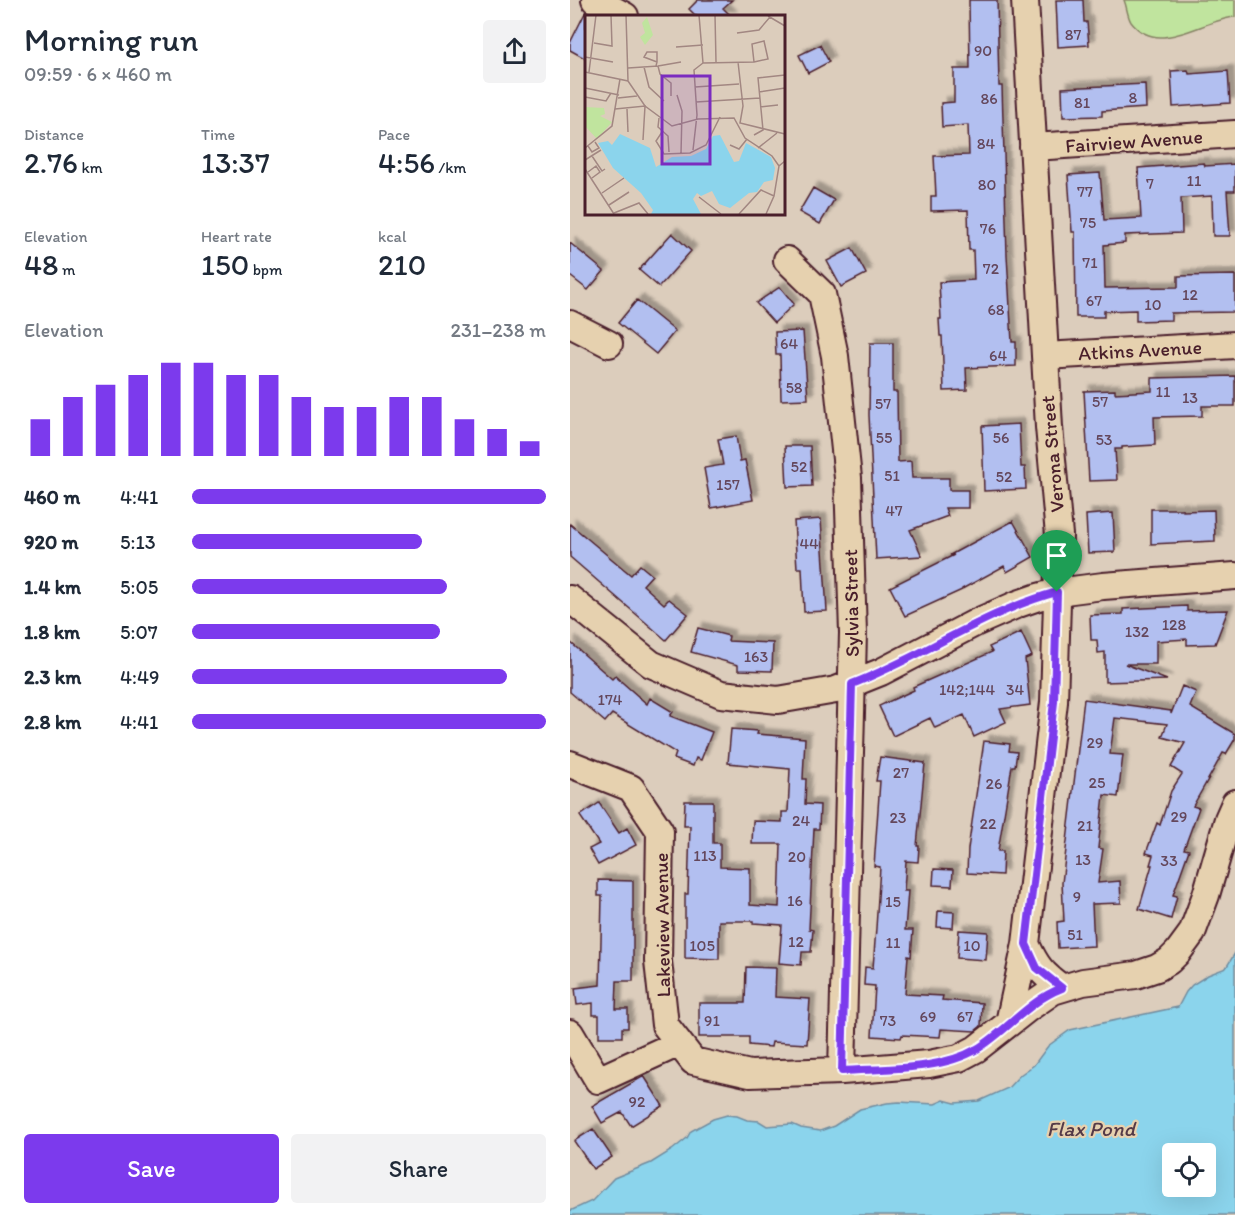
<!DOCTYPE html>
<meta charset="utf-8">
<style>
body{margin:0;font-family:Itim,sans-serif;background:#f2f2f3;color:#1f2937;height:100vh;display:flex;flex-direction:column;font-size:22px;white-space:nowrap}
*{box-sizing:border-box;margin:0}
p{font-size:20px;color:#747a83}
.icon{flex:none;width:33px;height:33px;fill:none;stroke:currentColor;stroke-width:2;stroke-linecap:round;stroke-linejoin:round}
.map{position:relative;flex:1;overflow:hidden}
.drawer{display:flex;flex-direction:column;background:#fff;width:570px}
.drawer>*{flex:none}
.controls{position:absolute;left:592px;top:1143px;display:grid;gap:12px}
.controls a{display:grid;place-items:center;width:54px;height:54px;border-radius:6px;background:#fff;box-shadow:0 6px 24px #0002;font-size:30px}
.pin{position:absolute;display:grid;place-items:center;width:51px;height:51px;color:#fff;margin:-62px -26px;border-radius:50% 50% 50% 0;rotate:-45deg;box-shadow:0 0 6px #0007}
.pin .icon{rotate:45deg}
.round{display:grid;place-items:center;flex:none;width:63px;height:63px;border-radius:6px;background:#f2f2f3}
.headline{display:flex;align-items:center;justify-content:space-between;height:102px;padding:0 24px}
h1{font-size:33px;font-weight:600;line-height:45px}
.figures{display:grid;grid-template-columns:repeat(3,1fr);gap:9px;height:102px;padding:6px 24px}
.figures div{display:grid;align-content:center}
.figures b{font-size:30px;font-weight:600}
.figures small{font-size:16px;font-weight:400}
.figures p{font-size:16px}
.chart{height:168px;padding:12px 24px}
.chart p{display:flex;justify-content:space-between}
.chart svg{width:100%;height:108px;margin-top:6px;stroke:#7c3aed;stroke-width:6}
.action{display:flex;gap:12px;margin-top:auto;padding:12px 24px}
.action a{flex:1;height:69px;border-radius:6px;background:#7c3aed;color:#fff;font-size:24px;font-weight:600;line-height:69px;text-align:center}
.action a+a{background:#f2f2f3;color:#1f2937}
ul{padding:0 24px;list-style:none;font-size:20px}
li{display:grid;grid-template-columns:96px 72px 1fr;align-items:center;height:45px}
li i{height:15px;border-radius:8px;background:#7c3aed}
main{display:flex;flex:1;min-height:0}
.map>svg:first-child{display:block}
.green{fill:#c0e49e;stroke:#858264;stroke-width:1.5}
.water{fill:#8bd4ec;stroke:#718c9f;stroke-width:1.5;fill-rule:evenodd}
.building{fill:#b2bff0;stroke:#4a1f2b;stroke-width:1.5;filter:url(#shadow)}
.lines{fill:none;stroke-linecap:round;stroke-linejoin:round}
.minor-casing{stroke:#4a1f2b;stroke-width:30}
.minor{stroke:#e6d1af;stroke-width:26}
.route-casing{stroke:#fff;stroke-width:12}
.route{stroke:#7c3aed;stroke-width:8}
.labels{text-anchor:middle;stroke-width:4.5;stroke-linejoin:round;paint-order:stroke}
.number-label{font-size:16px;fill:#64475c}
.street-label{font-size:20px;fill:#4a1f2b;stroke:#e6d1af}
.water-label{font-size:21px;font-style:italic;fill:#543a48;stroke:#e6d1af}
.inset-road{fill:none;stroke:#a28782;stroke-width:1.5}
.view{fill:#7b2cbf;fill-opacity:0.15;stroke:#7b2cbf;stroke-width:3}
.inset-edge{fill:none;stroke:#4a1f2b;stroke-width:3}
</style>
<main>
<section class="drawer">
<div class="headline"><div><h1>Morning run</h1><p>09:59 · 6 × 460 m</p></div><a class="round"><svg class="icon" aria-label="share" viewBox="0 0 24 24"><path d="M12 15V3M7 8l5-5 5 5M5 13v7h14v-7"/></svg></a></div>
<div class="figures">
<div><p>Distance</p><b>2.76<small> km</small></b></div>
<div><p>Time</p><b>13:37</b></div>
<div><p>Pace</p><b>4:56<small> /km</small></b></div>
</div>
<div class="figures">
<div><p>Elevation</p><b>48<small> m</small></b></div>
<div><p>Heart rate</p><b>150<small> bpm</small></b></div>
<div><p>kcal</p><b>210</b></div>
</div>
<div class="chart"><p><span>Elevation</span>231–238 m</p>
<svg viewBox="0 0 160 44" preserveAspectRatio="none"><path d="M5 44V29M15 44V20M25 44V15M35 44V11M45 44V6M55 44V6M65 44V11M75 44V11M85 44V20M95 44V24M105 44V24M115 44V20M125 44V20M135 44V29M145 44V33M155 44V38"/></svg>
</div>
<ul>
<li><b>460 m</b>4:41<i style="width:100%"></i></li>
<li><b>920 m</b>5:13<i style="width:65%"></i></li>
<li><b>1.4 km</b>5:05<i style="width:72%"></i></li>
<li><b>1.8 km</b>5:07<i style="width:70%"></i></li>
<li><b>2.3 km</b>4:49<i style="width:89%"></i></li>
<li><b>2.8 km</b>4:41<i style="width:100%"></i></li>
</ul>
<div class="action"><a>Save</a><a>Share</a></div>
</section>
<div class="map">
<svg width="665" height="1215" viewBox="0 0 665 1215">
<defs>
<filter id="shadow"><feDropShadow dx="5.5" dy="-5.5" stdDeviation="1.5" flood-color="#0004"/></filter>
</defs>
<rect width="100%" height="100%" fill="#dccdbc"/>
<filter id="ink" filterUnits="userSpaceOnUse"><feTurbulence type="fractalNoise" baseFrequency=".0167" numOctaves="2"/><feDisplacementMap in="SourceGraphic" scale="12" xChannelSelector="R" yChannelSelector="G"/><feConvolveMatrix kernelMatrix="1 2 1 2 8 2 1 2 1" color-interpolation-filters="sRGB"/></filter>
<g filter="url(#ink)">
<path class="green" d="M554,0H665V17C631,20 588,57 561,22C557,15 557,7 554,0Z"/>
<path class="water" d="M665,953V1215H0V1211L22,1201L44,1178L81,1163L102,1150L117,1138L121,1131L143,1119L157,1115L167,1116L177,1120L189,1121L197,1126L222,1124L231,1128L250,1131L264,1126L290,1109L317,1103L329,1102L365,1104L374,1100L385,1103L409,1101L438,1088L450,1075L464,1065L478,1046L500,1030L608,1007L616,992L622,985L638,975L656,968ZM603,1154H636V1186H603Z"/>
<path class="building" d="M128,0H162L153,8L161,16H126L119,9Z
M399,0H427L429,86H432L437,255L442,342H446V366L396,368L397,390L374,391L372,336H370L369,319H371L369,282L404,280L403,250H399L398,210L361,211V196H366L364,156L399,155L398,125L372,127L371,103L384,102V69H400Z
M486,0H513L514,22H517L519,45L488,47Z
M16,11V59L0,50V43Z
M250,45L259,62L238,73L229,55Z
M618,70L619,74L658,71L660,103L603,107L601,71Z
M575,84L576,108L532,111V116L493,117L492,88Z
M634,163L635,166L665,164V191H657L660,236H643L642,196L611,198L612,233L555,235V243L534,245L535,288L608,287V276L665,275V312L601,313V320L566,321V310L534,311V317H506L505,232H502L498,175L530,173L534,220L571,218L568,168Z
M243,188L264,200L250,224L229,212Z
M102,233L121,251L89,287L69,270Z
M0,243L34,271L18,290L0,276Z
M282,248L296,274L271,287L257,261Z
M210,287L224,304L204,323L186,303Z
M67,300L105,331L86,354L48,323Z
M233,331L238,399L211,400L210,355H206L205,332Z
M300,343H323V392H327L328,462L341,461L342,478H379V490H398V508H375L378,516L340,530L352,556L306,559L299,415Z
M665,376V406H632V416L584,417L585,445L552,447V449H545L547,480L519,481L514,391L545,390V393L582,391V378Z
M449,424L451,467H455L456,489L414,491L412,426Z
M166,436L170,461L175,460L183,500L141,508L134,468L153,465L148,439Z
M215,446H240L242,486L217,487Z
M581,509H613V511L644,510L645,541L581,544Z
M543,513L545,552L518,553L516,515Z
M251,519L257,611L234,612L232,568H227L224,521Z
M443,521L463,557L437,572L434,566L392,589V590L335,616L320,587L384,555H380Z
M0,524L61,575L70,565L82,575L73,585L94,604L99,599L118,614L96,640L0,557Z
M617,606V611L658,610L645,644L617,645V639L586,641V664H555L597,680L535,682V652L528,653L527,640H521L520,615L553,614V609Z
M128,628L159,636L158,641L203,643L202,671L168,670V665L121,652Z
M451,632L462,656L455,659L460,705L430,709L436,722L404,737L394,715L365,728L360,718L323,736L309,706L344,690L343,687L422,652L419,647Z
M0,642L42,679L45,676L77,704L80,698L103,712L100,716L142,732L131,760L126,758L123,766L104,759L106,753L42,714L35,722L0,692Z
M612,686L626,692L620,707L665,734V739L656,754L653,753L623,806L629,808L614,849L619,850L603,895L607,896L601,919L569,909L582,865H580L583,855L576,853L587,823L590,825L601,791L612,774L601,767L615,743L592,737L597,724L545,718L540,754L553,755L548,797L534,795L528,848L533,849L528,883L550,881L551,903L522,904L524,946L488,948L487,922L494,921L492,883L514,699L601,711V714Z
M161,729L188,731L187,734L235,738L233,779H236L235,804L250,805L249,829H244L239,929L243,930L241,952H232L231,965L209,963L212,925L183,923V921H149V959L115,958V894H118L120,826H114L115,801H143V843H150V867L180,868V905L209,907L211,844H182L183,821L212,822V812H218L220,769L158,763Z
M414,741L440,744L439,751L447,752L445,766H442L428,851H433L432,875L397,873L398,849Z
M310,757L355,763L347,846H349L348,862L336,861L334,891H338L335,930H343L341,957L338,956L335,994L373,996L372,1000L412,1003L411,1026L405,1031L371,1029L370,1037L332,1035L331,1038L302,1036L305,986L294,985L295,967L303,968L306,928L310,867L304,866L310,781H306Z
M29,803L49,833L57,828L66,845L28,865L19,849L29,844L10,816Z
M364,869L383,870L382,886L363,885Z
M28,880L63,881V981H47L46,1009H58V1028H52V1037H29V1015H23V1003L7,1005L5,988L30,985L32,896H28Z
M368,911L384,912L383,928L367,927Z
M389,930L418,932L416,960L387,958Z
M176,967L206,968L205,997L240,999L237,1044L202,1042L201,1047L179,1045V1037H129V1003H175Z
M74,1076L93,1106L61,1126L52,1112L32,1123L22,1106Z
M23,1129L42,1157L23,1169L4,1141Z"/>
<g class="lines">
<defs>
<path id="minor" d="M25,0L55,16
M463,147L665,134
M217,260L252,294L265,356L278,478L283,633L272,1071
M0,324L39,344
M475,356L665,345
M0,599L81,664L151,694L208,700L266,690L311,672L407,622L448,604L468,597L487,592L533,586L665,576
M0,764L61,788L90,831L88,961L95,1025L123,1061L180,1074L272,1071L359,1064L389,1058L406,1049L457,1009L483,991L513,982L566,975L587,968L599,961L608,952L622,933L636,895L658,819L665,803
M456,944C466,966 472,974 492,988
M439,1023L456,944L484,702L489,535L479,427L455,0
M0,1033L28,1080L109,1043"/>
</defs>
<use href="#minor" class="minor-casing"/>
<use href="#minor" class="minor"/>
</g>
</g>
<g class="lines" filter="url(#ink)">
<defs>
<path id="route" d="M487,592L484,702L456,944L467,968L492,988C458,1001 437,1031 407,1049C370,1071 313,1068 272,1071L282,684C352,657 414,612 487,592Z"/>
</defs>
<use href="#route" class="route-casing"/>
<use href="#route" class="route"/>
</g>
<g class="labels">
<g class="number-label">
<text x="503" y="40">87</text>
<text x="413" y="56">90</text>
<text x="563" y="103">8</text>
<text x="419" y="104">86</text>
<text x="512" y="108">81</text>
<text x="416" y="149">84</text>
<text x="624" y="186">11</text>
<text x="580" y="189">7</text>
<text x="417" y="190">80</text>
<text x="515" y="197">77</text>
<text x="518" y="228">75</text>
<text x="418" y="234">76</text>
<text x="520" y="268">71</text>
<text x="421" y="274">72</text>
<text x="620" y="300">12</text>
<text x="524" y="306">67</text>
<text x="583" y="310">10</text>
<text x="426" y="315">68</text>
<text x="219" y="349">64</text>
<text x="428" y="361">64</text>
<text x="224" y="393">58</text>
<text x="593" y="397">11</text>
<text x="620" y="403">13</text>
<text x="530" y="407">57</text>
<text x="313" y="409">57</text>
<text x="314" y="443">55</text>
<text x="431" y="443">56</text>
<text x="534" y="445">53</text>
<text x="229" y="472">52</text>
<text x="322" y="481">51</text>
<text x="434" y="482">52</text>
<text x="158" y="490">157</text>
<text x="324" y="516">47</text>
<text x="239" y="549">44</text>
<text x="604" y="630">128</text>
<text x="567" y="637">132</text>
<text x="186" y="662">163</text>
<text x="397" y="695">142;144</text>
<text x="445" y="695">34</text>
<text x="40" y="705">174</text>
<text x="525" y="748">29</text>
<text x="331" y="778">27</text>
<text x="527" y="788">25</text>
<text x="424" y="789">26</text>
<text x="609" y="822">29</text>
<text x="328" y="823">23</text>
<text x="231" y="826">24</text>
<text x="418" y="829">22</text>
<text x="515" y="831">21</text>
<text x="135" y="861">113</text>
<text x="227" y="862">20</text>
<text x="513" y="865">13</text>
<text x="599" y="866">33</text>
<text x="507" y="902">9</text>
<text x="225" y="906">16</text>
<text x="323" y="907">15</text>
<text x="505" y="940">51</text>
<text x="226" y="947">12</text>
<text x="323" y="948">11</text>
<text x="132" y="951">105</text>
<text x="402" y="951">10</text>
<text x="358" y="1022">69</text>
<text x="395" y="1022">67</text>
<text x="142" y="1026">91</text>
<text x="318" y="1026">73</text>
<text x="67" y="1107">92</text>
</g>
<g class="street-label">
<text transform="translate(564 141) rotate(-4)" y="7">Fairview Avenue</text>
<text transform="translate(570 350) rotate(-3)" y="7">Atkins Avenue</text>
<text transform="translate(482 454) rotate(-95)" y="7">Verona Street</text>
<text transform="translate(281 603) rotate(-91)" y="7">Sylvia Street</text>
<text transform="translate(92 925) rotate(-91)" y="7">Lakeview Avenue</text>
</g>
<g class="water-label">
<text x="521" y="1136">Flax Pond</text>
</g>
</g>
<g transform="translate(15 15)">
<rect width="200" height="200" fill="#dccdbc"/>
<path d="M62,2L68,20L60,30L55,22L60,18L57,8ZM0,92L19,93L20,99L15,101L27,107L12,124L0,111Z" fill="#c0e49e"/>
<path d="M35,119L65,133L71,152L87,142L106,141L121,134L128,121L135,120L149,147L154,146L161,128L186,142L190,153L188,165L179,167L172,177L164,178L145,193L134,189L127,176L116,181L112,178L108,184L116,199H66L68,195L56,178L28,153L13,128L23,126L27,130Z" fill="#8bd4ec"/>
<path class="inset-road" d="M41,0L43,66M80,0H114M130,0L131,47M183,1L200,11M152,18L174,15L185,2M9,28L27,31L26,0M91,32L118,30M0,42L28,47M153,47L158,91L155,108L200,119M118,48L169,47L167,29L179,26L183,44L169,47M71,51L72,47V37H62L59,42L72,47M73,51L96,47M59,52L64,72L79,86M43,53L73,51L75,59L86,68V81M0,57L43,66L60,91L87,111L113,104L149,103L160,123L187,141L194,151M4,57L11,0M110,72L154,69M0,73L34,80M174,77L200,73M92,80L97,96L96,139M0,82L21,86L26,78M33,83L52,81M111,87L175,83M175,92L193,90M30,94L60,91L58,125M42,94L43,117M74,103L73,112L83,121L84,137M77,117L71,126L79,139L105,138L121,130L135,102M169,120L178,115L173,63L200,60M145,130L154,134L162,124M3,131L7,137L14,133L10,127M0,133L27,111L35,64M173,133L192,118M108,135L112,100L109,55L118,48L114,0M7,141L17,156L20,154M0,145L16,135M0,154L29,199M3,157L11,151L15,157L7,163M17,178L39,163M114,182L136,199M24,190L44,177M29,198L54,188L63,199M154,199L176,175L189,181M181,199L189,181L194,151L200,146"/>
<path class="view" d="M77,61H125V149H77Z"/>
<rect width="200" height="200" class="inset-edge"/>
</g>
</svg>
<div class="controls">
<a><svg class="icon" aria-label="locate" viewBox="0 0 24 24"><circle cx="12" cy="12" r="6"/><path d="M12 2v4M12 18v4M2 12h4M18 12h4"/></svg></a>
</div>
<div class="pin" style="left:487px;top:592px;background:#1e9e55"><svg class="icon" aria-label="arrive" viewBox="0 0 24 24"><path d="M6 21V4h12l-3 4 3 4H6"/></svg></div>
</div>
</main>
